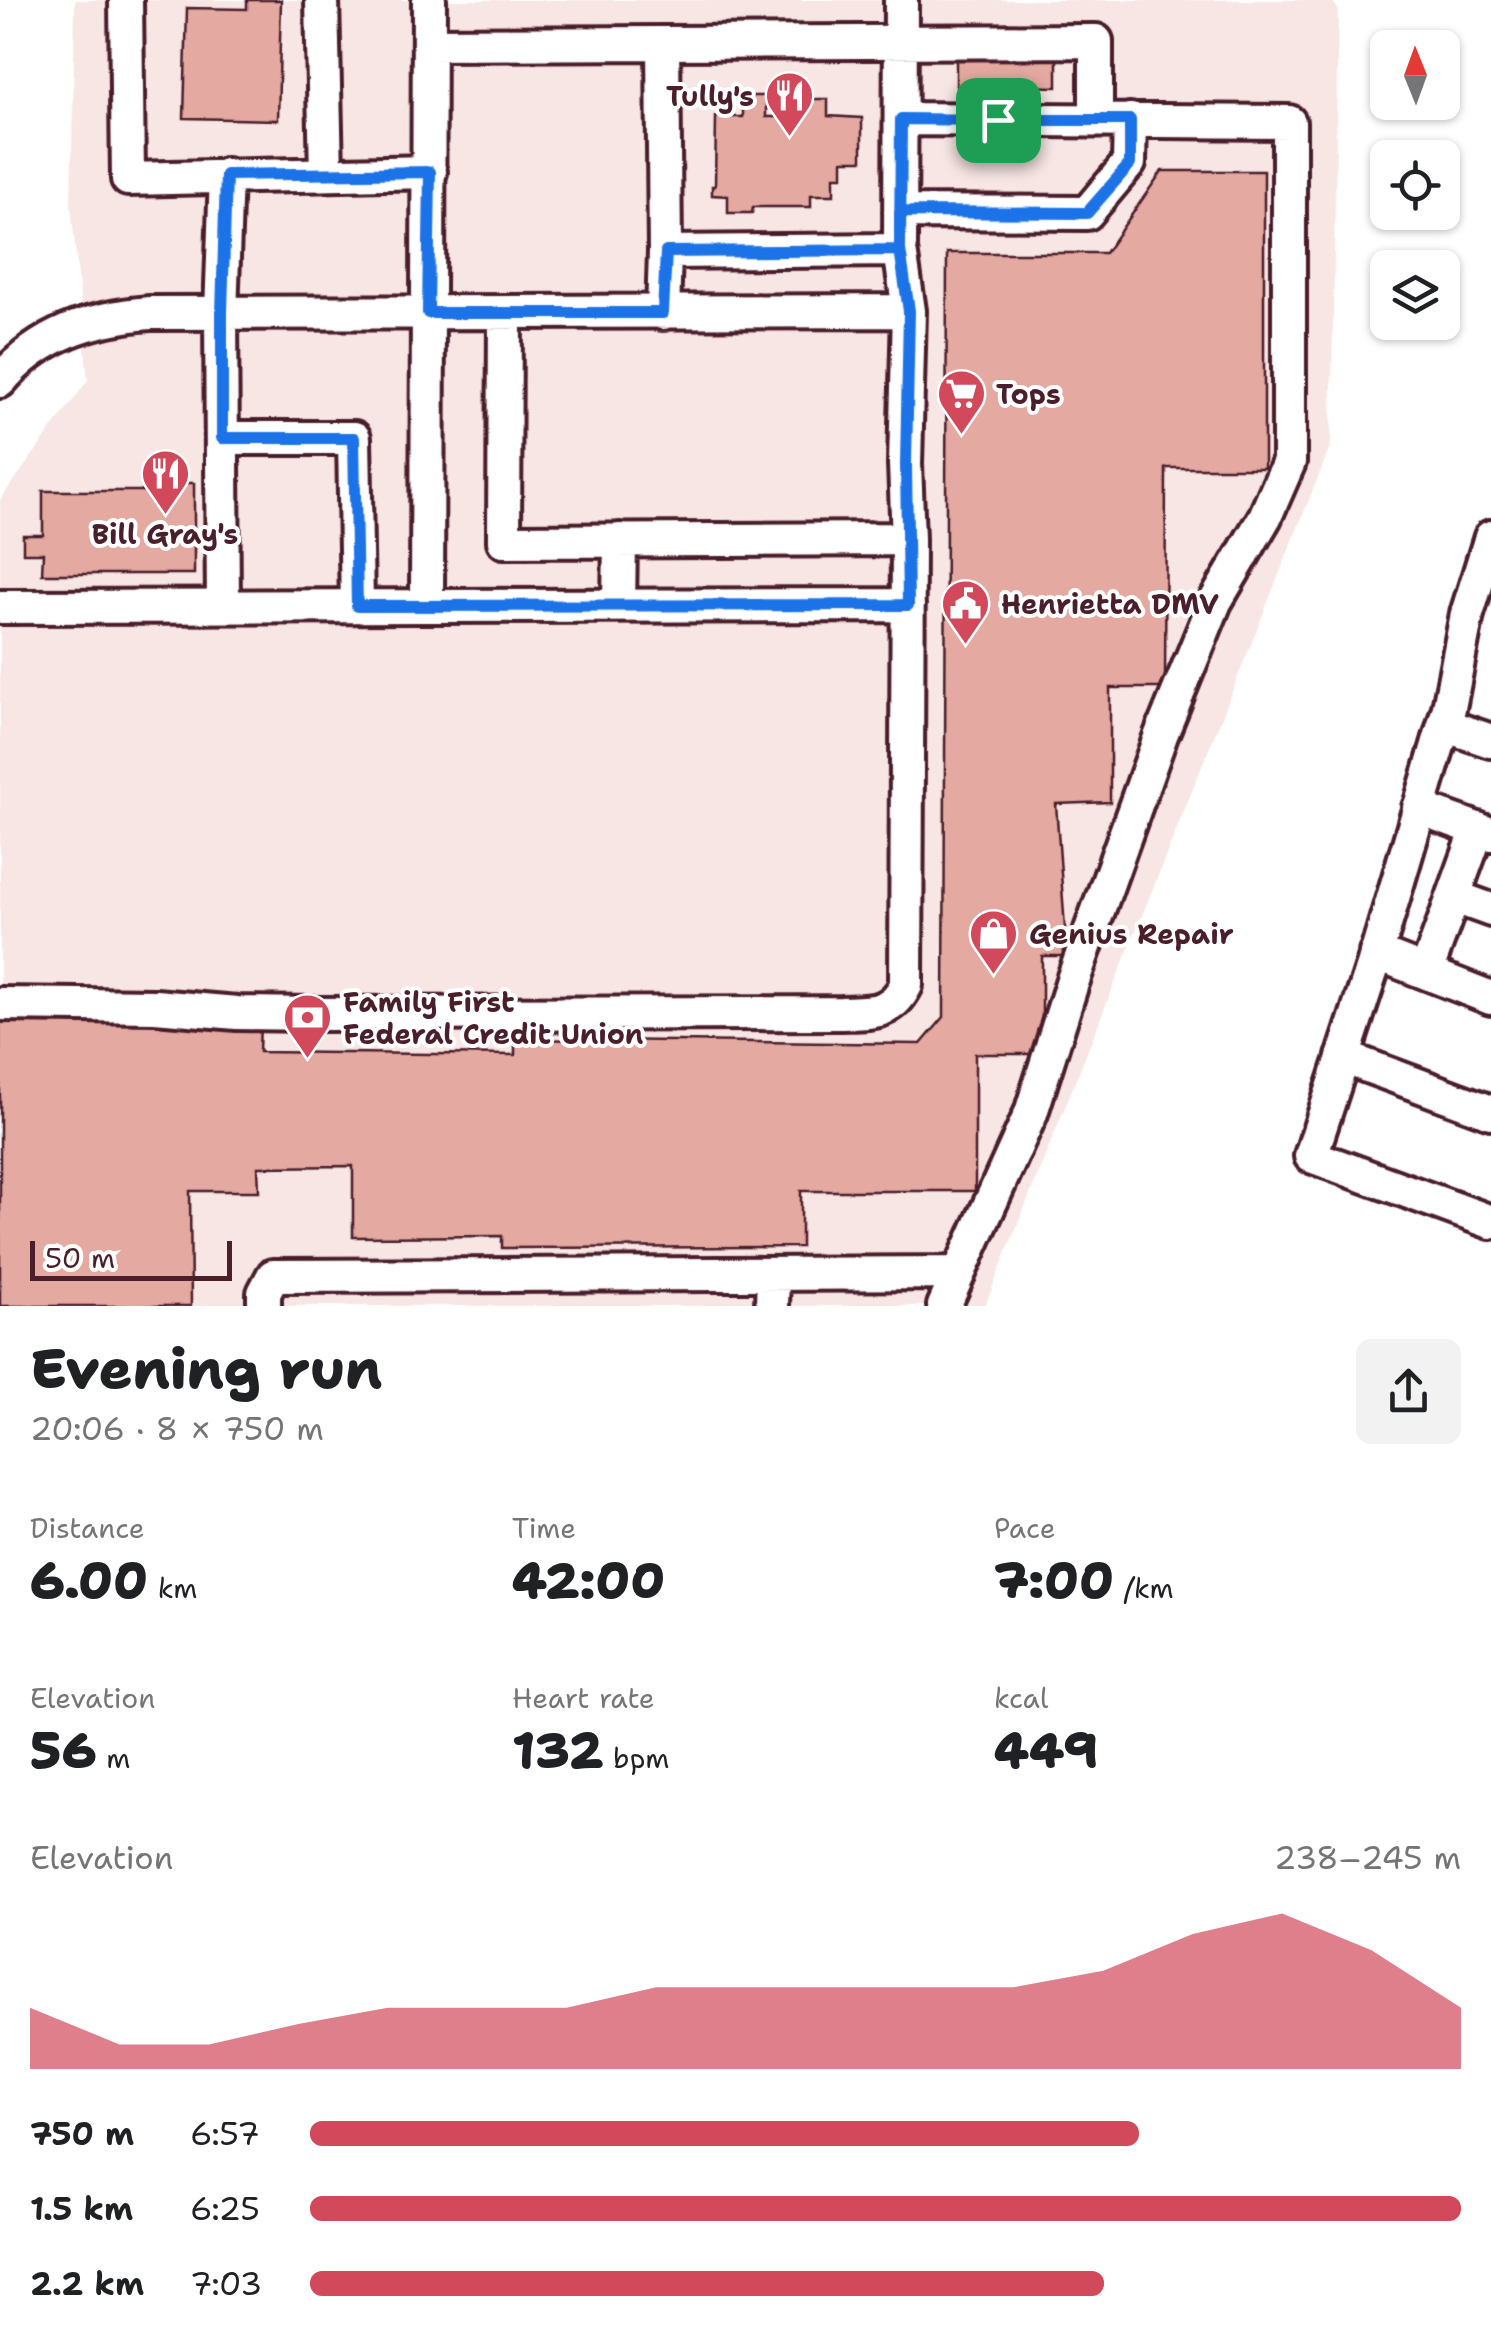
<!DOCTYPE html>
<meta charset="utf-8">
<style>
body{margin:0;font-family:"Shantell Sans",sans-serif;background:#f2f2f2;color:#202124;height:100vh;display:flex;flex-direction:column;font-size:38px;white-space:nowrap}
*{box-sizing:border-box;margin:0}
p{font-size:32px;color:#757577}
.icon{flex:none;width:55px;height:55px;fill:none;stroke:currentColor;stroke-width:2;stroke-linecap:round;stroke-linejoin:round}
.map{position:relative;height:1306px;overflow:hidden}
.details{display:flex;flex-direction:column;background:#fff;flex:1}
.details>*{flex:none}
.needle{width:65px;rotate:359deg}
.fabs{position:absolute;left:1370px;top:30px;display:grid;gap:20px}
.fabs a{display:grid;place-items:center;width:90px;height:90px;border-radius:15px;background:#fff;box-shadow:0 2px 8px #0004;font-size:50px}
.scale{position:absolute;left:30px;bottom:25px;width:202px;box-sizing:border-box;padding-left:10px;border:5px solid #4a1f2b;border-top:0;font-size:28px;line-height:35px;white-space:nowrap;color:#4a1f2b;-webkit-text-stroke:8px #fff;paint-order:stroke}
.pin{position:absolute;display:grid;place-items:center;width:85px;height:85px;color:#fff;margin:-42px;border-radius:20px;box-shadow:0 5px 15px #0006}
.round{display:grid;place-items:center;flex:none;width:105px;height:105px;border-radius:15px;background:#f2f2f2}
.headline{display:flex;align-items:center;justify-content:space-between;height:170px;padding:0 30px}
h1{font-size:55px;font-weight:800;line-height:75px}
.metrics{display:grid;grid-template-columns:repeat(3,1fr);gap:15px;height:170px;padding:10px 30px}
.metrics div{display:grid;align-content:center}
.metrics b{font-size:50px;font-weight:800}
.metrics small{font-size:28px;font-weight:400}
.metrics p{font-size:28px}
.chart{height:280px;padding:20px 30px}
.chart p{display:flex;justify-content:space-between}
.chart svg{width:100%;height:180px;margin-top:10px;fill:#d1495b;opacity:.7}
ul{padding:0 30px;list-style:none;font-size:32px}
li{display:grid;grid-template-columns:160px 120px 1fr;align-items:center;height:75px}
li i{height:25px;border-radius:12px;background:#d1495b}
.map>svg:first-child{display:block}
.built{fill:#f7e6e3}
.building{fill:#e4aaa1;stroke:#4a1f2b;stroke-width:2.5}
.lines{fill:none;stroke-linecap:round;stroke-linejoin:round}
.minor-casing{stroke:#4a1f2b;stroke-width:40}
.minor{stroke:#fff;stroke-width:32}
.route-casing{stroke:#fff;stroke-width:20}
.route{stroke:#1a73e8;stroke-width:12}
.labels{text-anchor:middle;stroke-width:8;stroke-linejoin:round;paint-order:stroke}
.poi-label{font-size:28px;font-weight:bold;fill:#4a1f2b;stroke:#fff;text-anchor:start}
</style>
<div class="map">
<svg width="1491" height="1306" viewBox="0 0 1491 1306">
<rect width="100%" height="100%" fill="#fff"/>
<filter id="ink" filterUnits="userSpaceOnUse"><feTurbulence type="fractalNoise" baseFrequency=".01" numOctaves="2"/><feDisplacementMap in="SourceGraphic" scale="20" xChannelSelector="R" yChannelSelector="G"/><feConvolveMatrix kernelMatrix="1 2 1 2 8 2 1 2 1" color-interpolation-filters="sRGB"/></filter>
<g filter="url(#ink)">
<path class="built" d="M75,0H1331L1338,9L1331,445L985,1306H0V500L88,380L71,205Z"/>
<path class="building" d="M247,0H281L278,120L184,118L187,8L247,9Z
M956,51H1057V87L1016,86V108L1001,109V86H956Z
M743,96H766V117H784V99H828V116L862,118V160H843V176H834V195H811V207H753L752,213H728V196L712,195V186H715L716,117H743Z
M1162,171H1264V468H1166L1165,688H1110V802L1056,804L1067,956H1042V1054H975V1191H801V1247L502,1248V1236L353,1237V1166L258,1167L259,1191H190L191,1306H0V1020L260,1023L259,1052L515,1055V1039L921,1044L944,1017L947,253H1105Z
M160,483H194V574H42L43,553H23V535H43V491H159Z"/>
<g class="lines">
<defs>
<path id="minor" d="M126,0L128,179L430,172
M322,0L326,173
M663,43L665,252L900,250
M429,44L1096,41V120
M901,119L1289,122V462L1265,517L1215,602L1161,735L1072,983L1031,1113L944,1306
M900,212L1087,213L1129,163L1130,120
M505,313L504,541L908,539
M663,313L665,252
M0,381C40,334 90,318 150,313L909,311
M222,438H354L357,606
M1491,537L1467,614L1449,708L1373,966L1311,1156L1491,1222
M427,605L429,0
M619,605L620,540
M223,606L221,313L226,175
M0,607L908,605
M1444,725L1491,741
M1419,808L1491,834
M1455,897L1491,910
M1376,953L1491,998
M1426,972L1478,829
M0,1004L155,1006L237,1013L312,1014L841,1013C871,1012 891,1015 906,985L908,539L905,464L909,311L900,250L901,0
M1343,1057L1491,1112
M264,1306V1293L273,1276L959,1273
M772,1306L773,1275"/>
</defs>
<use href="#minor" class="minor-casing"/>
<use href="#minor" class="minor"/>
</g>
</g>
<g class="lines" filter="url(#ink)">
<defs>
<path id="route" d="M998,120L901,119L900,250L666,252L663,313H428L430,172L226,175L222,313V438H354L357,606L908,605L906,464L909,311L900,250V212L1087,213L1130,164V120H998"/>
</defs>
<use href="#route" class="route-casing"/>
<use href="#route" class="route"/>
</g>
<defs>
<symbol id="restaurant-pin" viewBox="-11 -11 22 30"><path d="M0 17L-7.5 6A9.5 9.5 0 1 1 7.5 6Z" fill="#d1495b" stroke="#fff"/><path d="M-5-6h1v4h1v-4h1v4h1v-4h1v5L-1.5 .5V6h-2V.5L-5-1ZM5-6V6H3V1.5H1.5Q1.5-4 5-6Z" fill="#fff"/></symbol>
<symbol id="supermarket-pin" viewBox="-11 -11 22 30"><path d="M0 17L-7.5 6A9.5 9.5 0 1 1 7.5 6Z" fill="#d1495b" stroke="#fff"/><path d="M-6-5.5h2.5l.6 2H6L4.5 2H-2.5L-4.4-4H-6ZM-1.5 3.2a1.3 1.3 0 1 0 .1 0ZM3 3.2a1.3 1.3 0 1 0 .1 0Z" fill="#fff"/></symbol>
<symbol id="civic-pin" viewBox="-11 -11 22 30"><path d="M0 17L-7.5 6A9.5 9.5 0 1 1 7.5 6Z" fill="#d1495b" stroke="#fff"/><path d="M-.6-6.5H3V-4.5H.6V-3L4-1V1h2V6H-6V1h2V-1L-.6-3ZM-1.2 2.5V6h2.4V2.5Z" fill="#fff"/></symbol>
<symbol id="shop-pin" viewBox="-11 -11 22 30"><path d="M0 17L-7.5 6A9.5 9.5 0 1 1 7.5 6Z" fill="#d1495b" stroke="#fff"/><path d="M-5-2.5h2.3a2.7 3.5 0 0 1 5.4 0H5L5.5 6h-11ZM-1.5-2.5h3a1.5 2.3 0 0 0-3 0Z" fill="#fff"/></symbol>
<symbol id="bank-pin" viewBox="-11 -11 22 30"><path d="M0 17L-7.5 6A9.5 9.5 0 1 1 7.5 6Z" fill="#d1495b" stroke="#fff"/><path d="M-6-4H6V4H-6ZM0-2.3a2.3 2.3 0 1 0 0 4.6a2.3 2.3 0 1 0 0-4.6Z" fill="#fff"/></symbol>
</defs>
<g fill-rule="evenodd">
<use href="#restaurant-pin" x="762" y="68" width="55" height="75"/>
<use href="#supermarket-pin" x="934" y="366" width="55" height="75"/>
<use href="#restaurant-pin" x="138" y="446" width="55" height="75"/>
<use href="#civic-pin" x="938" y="576" width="55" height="75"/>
<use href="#shop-pin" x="966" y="906" width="55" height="75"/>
<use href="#bank-pin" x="280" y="990" width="55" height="75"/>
</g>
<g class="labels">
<g class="poi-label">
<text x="754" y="106" text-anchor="end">Tully's</text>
<text x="996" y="404">Tops</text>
<text x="165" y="544" text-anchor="middle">Bill Gray's</text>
<text x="1001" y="614">Henrietta DMV</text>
<text x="1029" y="944">Genius Repair</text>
<text x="343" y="1012">Family First<tspan x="343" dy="32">Federal Credit Union</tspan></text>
</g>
</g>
</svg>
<div class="fabs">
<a><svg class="needle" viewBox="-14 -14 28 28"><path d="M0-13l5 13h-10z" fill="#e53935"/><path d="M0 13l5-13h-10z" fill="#757577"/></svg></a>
<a><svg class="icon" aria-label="locate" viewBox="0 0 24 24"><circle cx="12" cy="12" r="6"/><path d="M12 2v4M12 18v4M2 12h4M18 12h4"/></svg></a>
<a><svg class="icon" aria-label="layers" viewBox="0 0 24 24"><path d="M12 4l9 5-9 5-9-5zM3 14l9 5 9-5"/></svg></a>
</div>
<div class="scale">50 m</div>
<div class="pin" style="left:998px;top:120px;background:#1e9e55"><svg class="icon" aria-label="arrive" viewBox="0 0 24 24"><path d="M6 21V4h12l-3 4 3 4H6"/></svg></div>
</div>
<section class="details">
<div class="headline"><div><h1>Evening run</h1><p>20:06 · 8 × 750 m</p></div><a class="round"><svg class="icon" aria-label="share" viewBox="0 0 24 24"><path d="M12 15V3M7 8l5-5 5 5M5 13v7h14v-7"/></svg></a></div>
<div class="metrics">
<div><p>Distance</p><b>6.00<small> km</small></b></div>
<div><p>Time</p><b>42:00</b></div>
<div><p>Pace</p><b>7:00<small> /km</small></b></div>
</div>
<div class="metrics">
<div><p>Elevation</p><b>56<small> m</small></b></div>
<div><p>Heart rate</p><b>132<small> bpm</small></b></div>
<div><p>kcal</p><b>449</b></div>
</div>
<div class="chart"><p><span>Elevation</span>238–245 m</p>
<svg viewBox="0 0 160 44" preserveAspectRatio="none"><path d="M0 44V29L10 38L20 38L30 33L40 29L50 29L60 29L70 24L80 24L90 24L100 24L110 24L120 20L130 11L140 6L150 15L160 29V44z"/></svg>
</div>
<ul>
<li><b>750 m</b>6:57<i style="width:72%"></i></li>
<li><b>1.5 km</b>6:25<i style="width:100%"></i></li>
<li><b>2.2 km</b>7:03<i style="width:69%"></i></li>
</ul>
</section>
